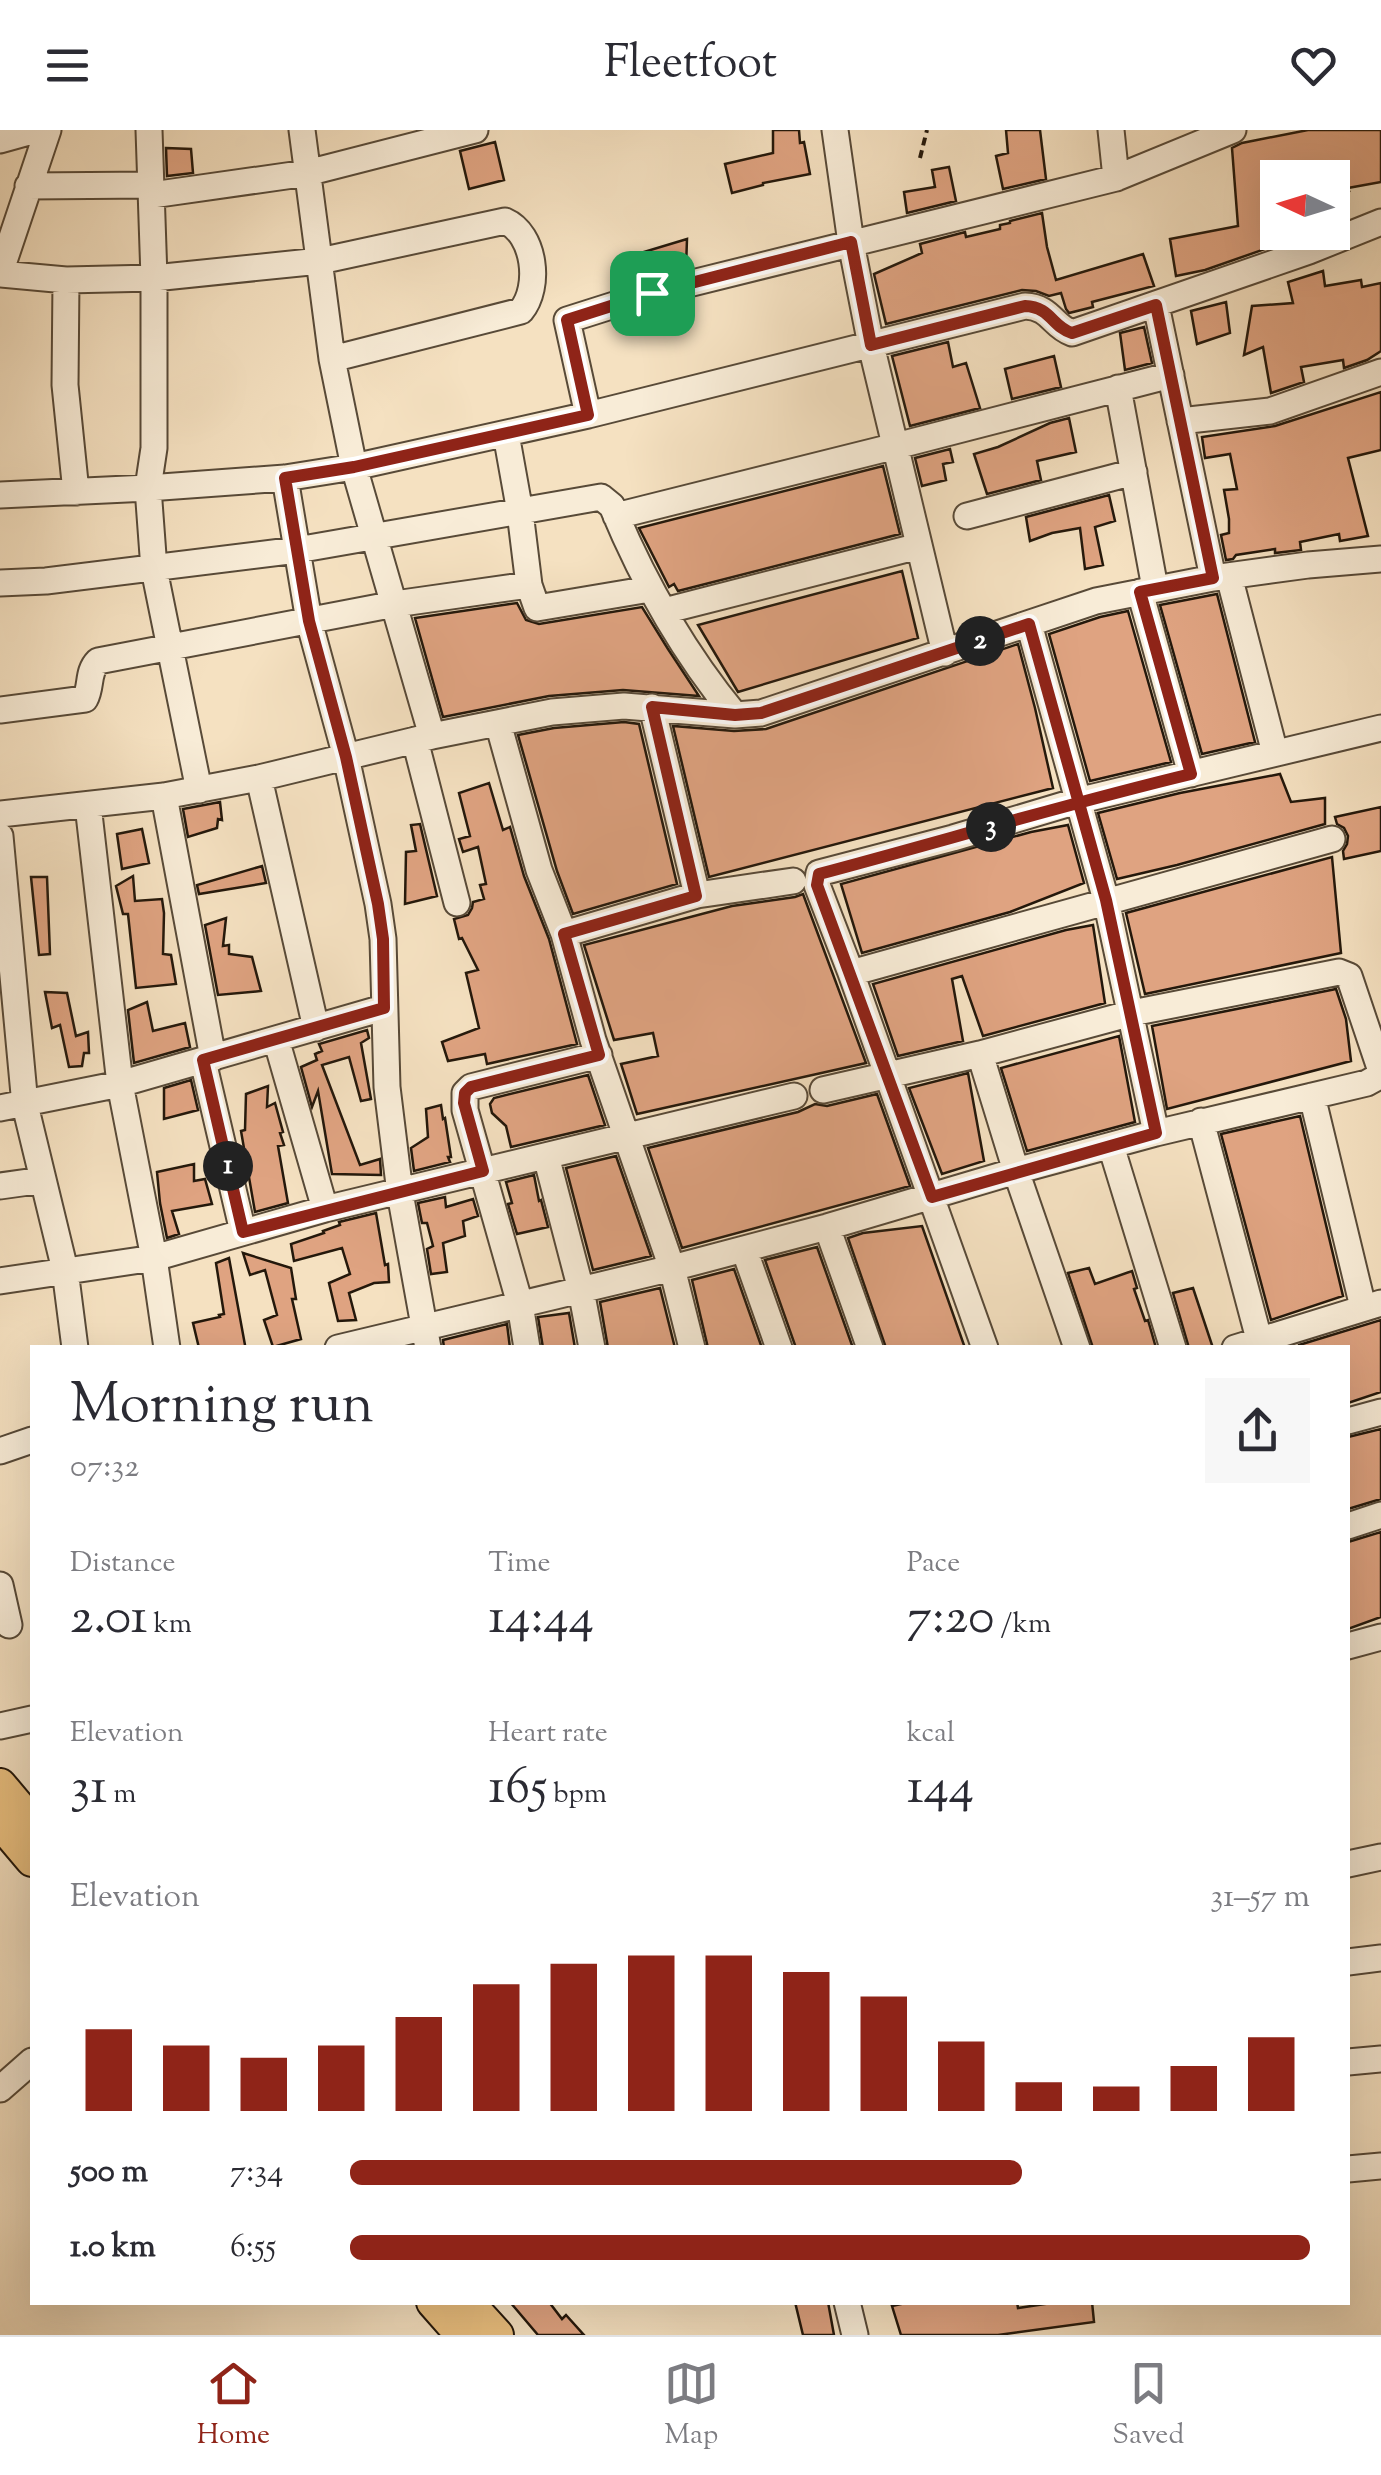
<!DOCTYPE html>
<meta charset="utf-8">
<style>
body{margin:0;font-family:"Sorts Mill Goudy",serif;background:#f7f7f7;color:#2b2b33;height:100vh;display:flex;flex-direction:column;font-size:38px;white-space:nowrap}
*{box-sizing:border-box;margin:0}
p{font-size:32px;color:#7c7c81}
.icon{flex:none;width:55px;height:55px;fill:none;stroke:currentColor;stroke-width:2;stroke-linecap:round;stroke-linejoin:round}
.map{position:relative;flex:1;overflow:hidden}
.drawer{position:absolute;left:30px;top:1215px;width:1320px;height:960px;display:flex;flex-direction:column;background:#fff;border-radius:0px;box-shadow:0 10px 40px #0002}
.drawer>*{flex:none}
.needle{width:65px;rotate:274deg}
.fabs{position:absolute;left:1260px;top:30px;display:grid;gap:20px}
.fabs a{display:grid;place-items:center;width:90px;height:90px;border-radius:0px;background:#fff;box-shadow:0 10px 40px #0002;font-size:50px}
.pin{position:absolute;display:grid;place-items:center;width:85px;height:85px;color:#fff;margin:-42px;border-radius:20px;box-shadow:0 5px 15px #0006}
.km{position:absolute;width:50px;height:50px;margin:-25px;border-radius:50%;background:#222;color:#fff;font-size:28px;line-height:50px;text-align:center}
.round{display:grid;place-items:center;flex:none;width:105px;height:105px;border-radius:0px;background:#f7f7f7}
.head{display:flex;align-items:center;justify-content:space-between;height:170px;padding:0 40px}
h1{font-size:55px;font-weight:600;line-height:75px}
.stats{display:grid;grid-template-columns:repeat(3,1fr);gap:15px;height:170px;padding:10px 40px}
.stats div{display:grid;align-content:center}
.stats b{font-size:50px;font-weight:600}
.stats small{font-size:28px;font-weight:400}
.stats p{font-size:28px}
.chart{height:280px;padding:20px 40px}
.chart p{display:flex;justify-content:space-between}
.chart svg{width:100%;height:180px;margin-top:10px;stroke:#8f2418;stroke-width:6}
ul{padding:0 40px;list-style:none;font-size:32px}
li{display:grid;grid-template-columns:160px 120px 1fr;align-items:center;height:75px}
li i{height:25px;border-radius:12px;background:#8f2418}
header{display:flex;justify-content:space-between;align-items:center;height:130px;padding:0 40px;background:#fff;font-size:45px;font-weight:600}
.menu{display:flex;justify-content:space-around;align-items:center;height:140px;border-top:2px solid #e1e1e2;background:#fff;font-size:28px;color:#7c7c81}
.menu a{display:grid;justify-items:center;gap:5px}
.menu .on{color:#8f2418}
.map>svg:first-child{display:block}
.building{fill:#dfa381;stroke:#24180b;stroke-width:2.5}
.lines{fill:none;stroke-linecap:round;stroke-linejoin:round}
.minor-casing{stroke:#584a38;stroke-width:29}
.major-casing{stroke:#24180b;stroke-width:36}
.path{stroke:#24180b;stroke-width:4;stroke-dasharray:8 5;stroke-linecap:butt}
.minor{stroke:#f8ecd7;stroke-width:25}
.major{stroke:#eac080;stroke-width:32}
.route-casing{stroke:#fff;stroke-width:20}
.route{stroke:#8f2418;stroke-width:12}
</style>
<header><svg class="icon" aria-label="menu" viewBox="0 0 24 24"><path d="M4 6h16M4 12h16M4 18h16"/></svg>Fleetfoot<svg class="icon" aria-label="heart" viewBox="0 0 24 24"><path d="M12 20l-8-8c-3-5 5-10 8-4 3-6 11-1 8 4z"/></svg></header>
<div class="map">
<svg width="1381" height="2205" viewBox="0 0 1381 2205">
<rect width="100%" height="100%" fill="#f5e1c1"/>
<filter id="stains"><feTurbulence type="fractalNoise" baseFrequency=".002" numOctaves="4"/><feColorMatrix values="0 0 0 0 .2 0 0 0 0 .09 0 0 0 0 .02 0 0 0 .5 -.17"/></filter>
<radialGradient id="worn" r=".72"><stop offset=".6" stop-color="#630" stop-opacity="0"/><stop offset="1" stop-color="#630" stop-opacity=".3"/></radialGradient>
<path class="building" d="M773,0H799L800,13L804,12L810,44L763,53V55L732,63L725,34L773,23Z
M1006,0H1040L1046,49L1003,59L996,26L1008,23Z
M1308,0H1381V52L1348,58L1349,61L1332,63V48H1278V85L1270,86L1282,113L1205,140L1176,146L1170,109L1238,96L1232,18L1242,13Z
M495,12L504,50L469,59L460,21Z
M166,18L191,19L193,43L167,46Z
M949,37L956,71L907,83L904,62L935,57L932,40Z
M1042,83L1047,117L1056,150L1143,124L1154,156L1092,172L1093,177L1069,183L1066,179L1061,163L1049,166L1036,161L1022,160L886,194L874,144L922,123L920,114L965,102L966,107L1000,99V95L1010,93V91Z
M687,109L686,138L631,152L624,128Z
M1323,141L1325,156L1361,150L1362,157L1381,153V221L1367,230L1344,238L1343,230L1301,237L1304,252L1271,263L1263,217L1244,225L1252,176L1293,173L1288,152Z
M1226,172L1230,203L1197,214L1191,181Z
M1144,197L1152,233L1125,240L1120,203Z
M948,212L953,237L966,233L980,278L910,296L892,226Z
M1054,226L1061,257L1012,269L1005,239Z
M1381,262V320L1348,328L1368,406L1340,411L1339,404L1300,412L1301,420L1275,423V419L1236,425L1233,429L1226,430L1221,405L1229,403V389L1224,360L1237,359L1230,324L1205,328L1202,307L1275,296Z
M1069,288L1076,322L1037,331L1041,350L987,364L974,324L998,317L1050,293Z
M950,319L953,332L943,334L946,350L922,356L915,328Z
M883,336L900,404L678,461L674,454L669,457L639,398Z
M1109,365L1115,391L1095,397L1103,435L1085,439L1080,398L1052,403L1030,411L1026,387Z
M902,441L918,508L738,562L698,495Z
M1217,464L1255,612L1202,624L1160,475Z
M517,473L526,490L539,494L642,477L668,519L699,566L623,560L549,566L443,587L415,488Z
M1128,481L1171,632L1090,651L1049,504L1100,487Z
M1018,514L1035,578L1053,658L709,747L673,596L734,601L766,599Z
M624,592L639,594L677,754L573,784L557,741L518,605L554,598Z
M1280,644L1291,672L1325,668V694L1177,735L1117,749L1098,683L1180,663Z
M489,653L503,700L510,697L524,746L549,809L577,914L487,934L485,924L448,931L442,912L479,898L466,843L478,840L462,808L459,809L454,789L468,785L472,778L473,772L484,769L480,755L486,754L478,717L463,722L459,709L470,706L459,663Z
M220,672L222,690L218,689L217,698L188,707L183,679Z
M1381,677V721L1344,729L1343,721L1347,714L1348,706L1344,698L1337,694L1335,687Z
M420,694L437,766L405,774L406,722L416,721L411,695Z
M1068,695L1084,753L1010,782L862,823L841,754L1031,702Z
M142,699L149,733L122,739L117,704Z
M1332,727L1341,823L1145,864L1126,783Z
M262,736L266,753L199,764L197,755Z
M133,746L135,771L162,769L164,783L163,824L171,825L176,854L136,858L128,784H123L116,756Z
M31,747H47L50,824L39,825Z
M803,764L866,933L637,984L621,934L658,926L653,903L614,910L584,815L732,776L795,767Z
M226,788L223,816L229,815V824L252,827L261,861L218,865L205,795Z
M1093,795L1105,873L983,906L962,846L952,849L963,911L898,926L873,854L1066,800Z
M1336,859L1346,889L1351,931L1167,979L1152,896Z
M45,862L67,863L76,906L88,902L89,923H84L82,936L69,937L60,895L52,898Z
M147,872L153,901L185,893L190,917L134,933L128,880Z
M367,900L369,908L361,913L371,969L361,971L349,927L322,935L360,1035L380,1029L381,1045L332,1044L318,961L312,977L301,937L317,930L315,924L322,921L319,914Z
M1119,906L1135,992L1027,1021L1001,938Z
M968,943L984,1031L942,1044L909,958Z
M588,945L605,995L511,1017L506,996L492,983L490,974L494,968Z
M191,950L198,980L164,989V958Z
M268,956L267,977L275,973L283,1002L280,1003L284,1015L278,1016L288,1073L255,1082L241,1001L245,1000L246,964Z
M877,964L910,1056L682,1118L648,1018L798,982L815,974L827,976Z
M441,975L443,989L445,988L451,1027H448L450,1032L414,1041L411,1018L428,1007L426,979Z
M1300,986L1343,1166L1271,1190L1221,1004Z
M616,1026L651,1126L593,1140L566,1038Z
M194,1034V1051L205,1049L212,1074L172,1081L179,1104L167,1108L160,1073L157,1042Z
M534,1045L539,1071L541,1070L548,1097L517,1104L508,1074L512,1073L506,1052Z
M445,1067L446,1077L473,1069L478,1086L463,1091L465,1106L443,1113L447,1142L431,1144L427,1119L433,1116L427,1093H422L418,1073Z
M376,1083L385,1135L388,1134L389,1152L374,1153L349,1163L356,1190L338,1191L329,1153L350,1144L342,1118L294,1131L291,1114L324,1103L323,1101L340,1095L339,1092Z
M922,1096L965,1218H886L848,1108L863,1103Z
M817,1117L853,1218H796L765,1130Z
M243,1123L291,1138L296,1169H292L301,1209L273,1217L264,1190L277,1185L265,1140L250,1145Z
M229,1128L245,1215L238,1218H199L193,1193L220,1187L219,1185L224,1184L216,1133Z
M1089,1138L1095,1154L1132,1141L1137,1158L1134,1159L1145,1191L1148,1190L1156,1218H1093L1068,1143Z
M734,1139L762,1218H708L692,1150Z
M660,1158L675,1218H608L600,1172Z
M1193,1158L1213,1218H1189L1173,1163Z
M569,1183L575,1218H543L538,1187Z
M1381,1190V1262L1348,1273V1218H1299V1215Z
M507,1194L510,1218H444L443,1210Z
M1381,1299V1369L1348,1379V1307Z
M1381,1402V1487L1348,1499V1412Z
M510,2172H549L562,2189L566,2185L584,2205H538Z
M795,2172H828L834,2205H803Z
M910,2172H1017L1018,2178L1058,2172H1092L1094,2192L998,2205H901L892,2176Z"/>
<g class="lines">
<defs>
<path id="minor" d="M149,0L154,148V318L148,358L154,439L199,660
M302,0L332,229L354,337L432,606
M835,0L851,113L871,215L945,523
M1111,0L1116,48
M0,10L36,0
M28,56L151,55
M152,65L307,43L475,0
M0,143L48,0
M0,144L66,150L154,148L320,131L505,91C535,104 541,157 521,181L332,229
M66,150L65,255L76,362
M1156,175L1213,448
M1118,258L1155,458
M588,285L567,190L652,163L1116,48L1233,0
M1180,291L1270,281L1381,242
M506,304L520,382L529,455L537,478L650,459
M285,348L309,491L346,627L378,774L383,809L387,957L400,1063L428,1218
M0,365L148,358L285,348L354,337L588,285L1025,176C1051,177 1052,196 1072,203L1309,121L1381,92
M616,386L896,316L1171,245
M967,386L1134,342
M1229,446L1275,623
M0,453L46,451L297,420L601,367L612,376C643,451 683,522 735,585
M1140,462L1191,644
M664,481L919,416
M1029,494L1106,770L1156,1003
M652,577L697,765
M0,580L85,569C92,556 87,542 98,531L395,474L529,455
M498,593L539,740L564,804L593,910L672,1138L692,1218
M415,610L457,773
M259,648L316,898
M164,666L213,928
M88,675L120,954L154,1128L167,1218
M0,684L164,666L259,648L432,606L552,582L624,576L735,585L761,583L1096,471L1213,448L1308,435L1381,429
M0,706L25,975L65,1140L75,1218
M564,804L697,765L793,751
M851,843L1332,709
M276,909L325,1079
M980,924L1016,1041L1077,1218
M203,931L243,1102
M823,960L980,924L1132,883L1339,842L1349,846L1381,941
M1312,966L1363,1177
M0,978L120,954L383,878
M1201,991L1259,1209
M1111,1016L1173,1218
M546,1026L581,1160L592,1218
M0,1056L43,1050
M827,1097L870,1218
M744,1119L779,1218
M0,1151L154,1128L325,1079L794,966
M338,1218L672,1138L827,1097L1016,1041L1156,1003L1367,953L1381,945
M527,1218L520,1174L465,980V963L471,957L599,925
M985,1218L851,843L817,755L819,743L953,708L1077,671L1381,598
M1235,1218L1381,1173
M1348,1291L1381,1282
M0,1321L32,1310
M1348,1396L1381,1385
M0,1455L9,1495
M1348,1516L1381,1507
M0,1596L32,1589
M1348,1734L1381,1727
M1348,1832L1381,1828
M1348,1932L1381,1929
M0,1959L32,1931
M1348,2039L1381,2036
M847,2172L855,2205"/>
<path id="major" d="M0,1655L32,1693
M0,1692L32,1730
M433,2172L462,2205
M467,2172L497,2205"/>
</defs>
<use href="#minor" class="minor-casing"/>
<use href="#major" class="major-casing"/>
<path class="path" d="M920,28L927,0"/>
<use href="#minor" class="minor"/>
<use href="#major" class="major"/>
</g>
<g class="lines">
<defs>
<path id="route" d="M652,163L567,190L588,285L354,337L285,348L309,491L346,627L378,774L383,809L384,878L203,930L243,1102L483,1041L464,973L465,963L471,957L599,925L564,804L696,766L652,577L735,585L761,583L1029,494L1106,770L1156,1003L932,1067L817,755L819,744C943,711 1066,674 1191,644L1140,462L1213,448L1156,175L1072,203C1052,197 1051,177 1025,176L871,215L851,112L652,163"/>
</defs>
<use href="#route" class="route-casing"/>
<use href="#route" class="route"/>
</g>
<rect width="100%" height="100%" filter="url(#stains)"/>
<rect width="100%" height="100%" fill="url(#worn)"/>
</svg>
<div class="fabs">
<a><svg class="needle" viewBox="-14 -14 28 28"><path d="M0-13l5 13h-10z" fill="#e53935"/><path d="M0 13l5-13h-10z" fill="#7c7c81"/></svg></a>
</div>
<div class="pin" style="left:652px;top:163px;background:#1e9e55"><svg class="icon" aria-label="arrive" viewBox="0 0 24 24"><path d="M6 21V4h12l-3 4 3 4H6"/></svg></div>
<b class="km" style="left:228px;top:1036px">1</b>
<b class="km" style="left:980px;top:511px">2</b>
<b class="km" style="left:991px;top:697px">3</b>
<section class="drawer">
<div class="head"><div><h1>Morning run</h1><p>07:32</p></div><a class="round"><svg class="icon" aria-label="share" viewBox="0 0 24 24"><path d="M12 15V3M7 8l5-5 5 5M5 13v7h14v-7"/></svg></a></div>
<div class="stats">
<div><p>Distance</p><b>2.01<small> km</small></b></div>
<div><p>Time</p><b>14:44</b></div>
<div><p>Pace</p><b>7:20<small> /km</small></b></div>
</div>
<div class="stats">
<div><p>Elevation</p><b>31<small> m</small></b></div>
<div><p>Heart rate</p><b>165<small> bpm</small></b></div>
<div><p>kcal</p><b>144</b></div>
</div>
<div class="chart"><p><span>Elevation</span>31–57 m</p>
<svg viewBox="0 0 160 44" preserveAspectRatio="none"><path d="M5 44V24M15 44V28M25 44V31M35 44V28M45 44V21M55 44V13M65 44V8M75 44V6M85 44V6M95 44V10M105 44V16M115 44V27M125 44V37M135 44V38M145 44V33M155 44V26"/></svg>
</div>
<ul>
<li><b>500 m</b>7:34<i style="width:70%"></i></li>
<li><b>1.0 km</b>6:55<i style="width:100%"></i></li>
</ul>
</section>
</div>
<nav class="menu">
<a class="on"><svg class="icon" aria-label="home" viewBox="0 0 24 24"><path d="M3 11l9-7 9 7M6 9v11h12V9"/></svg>Home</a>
<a><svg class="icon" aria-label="map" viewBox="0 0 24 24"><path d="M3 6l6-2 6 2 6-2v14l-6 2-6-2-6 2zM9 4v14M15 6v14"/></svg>Map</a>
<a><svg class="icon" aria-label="saved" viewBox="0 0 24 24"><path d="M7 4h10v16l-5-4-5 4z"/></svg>Saved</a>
</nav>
